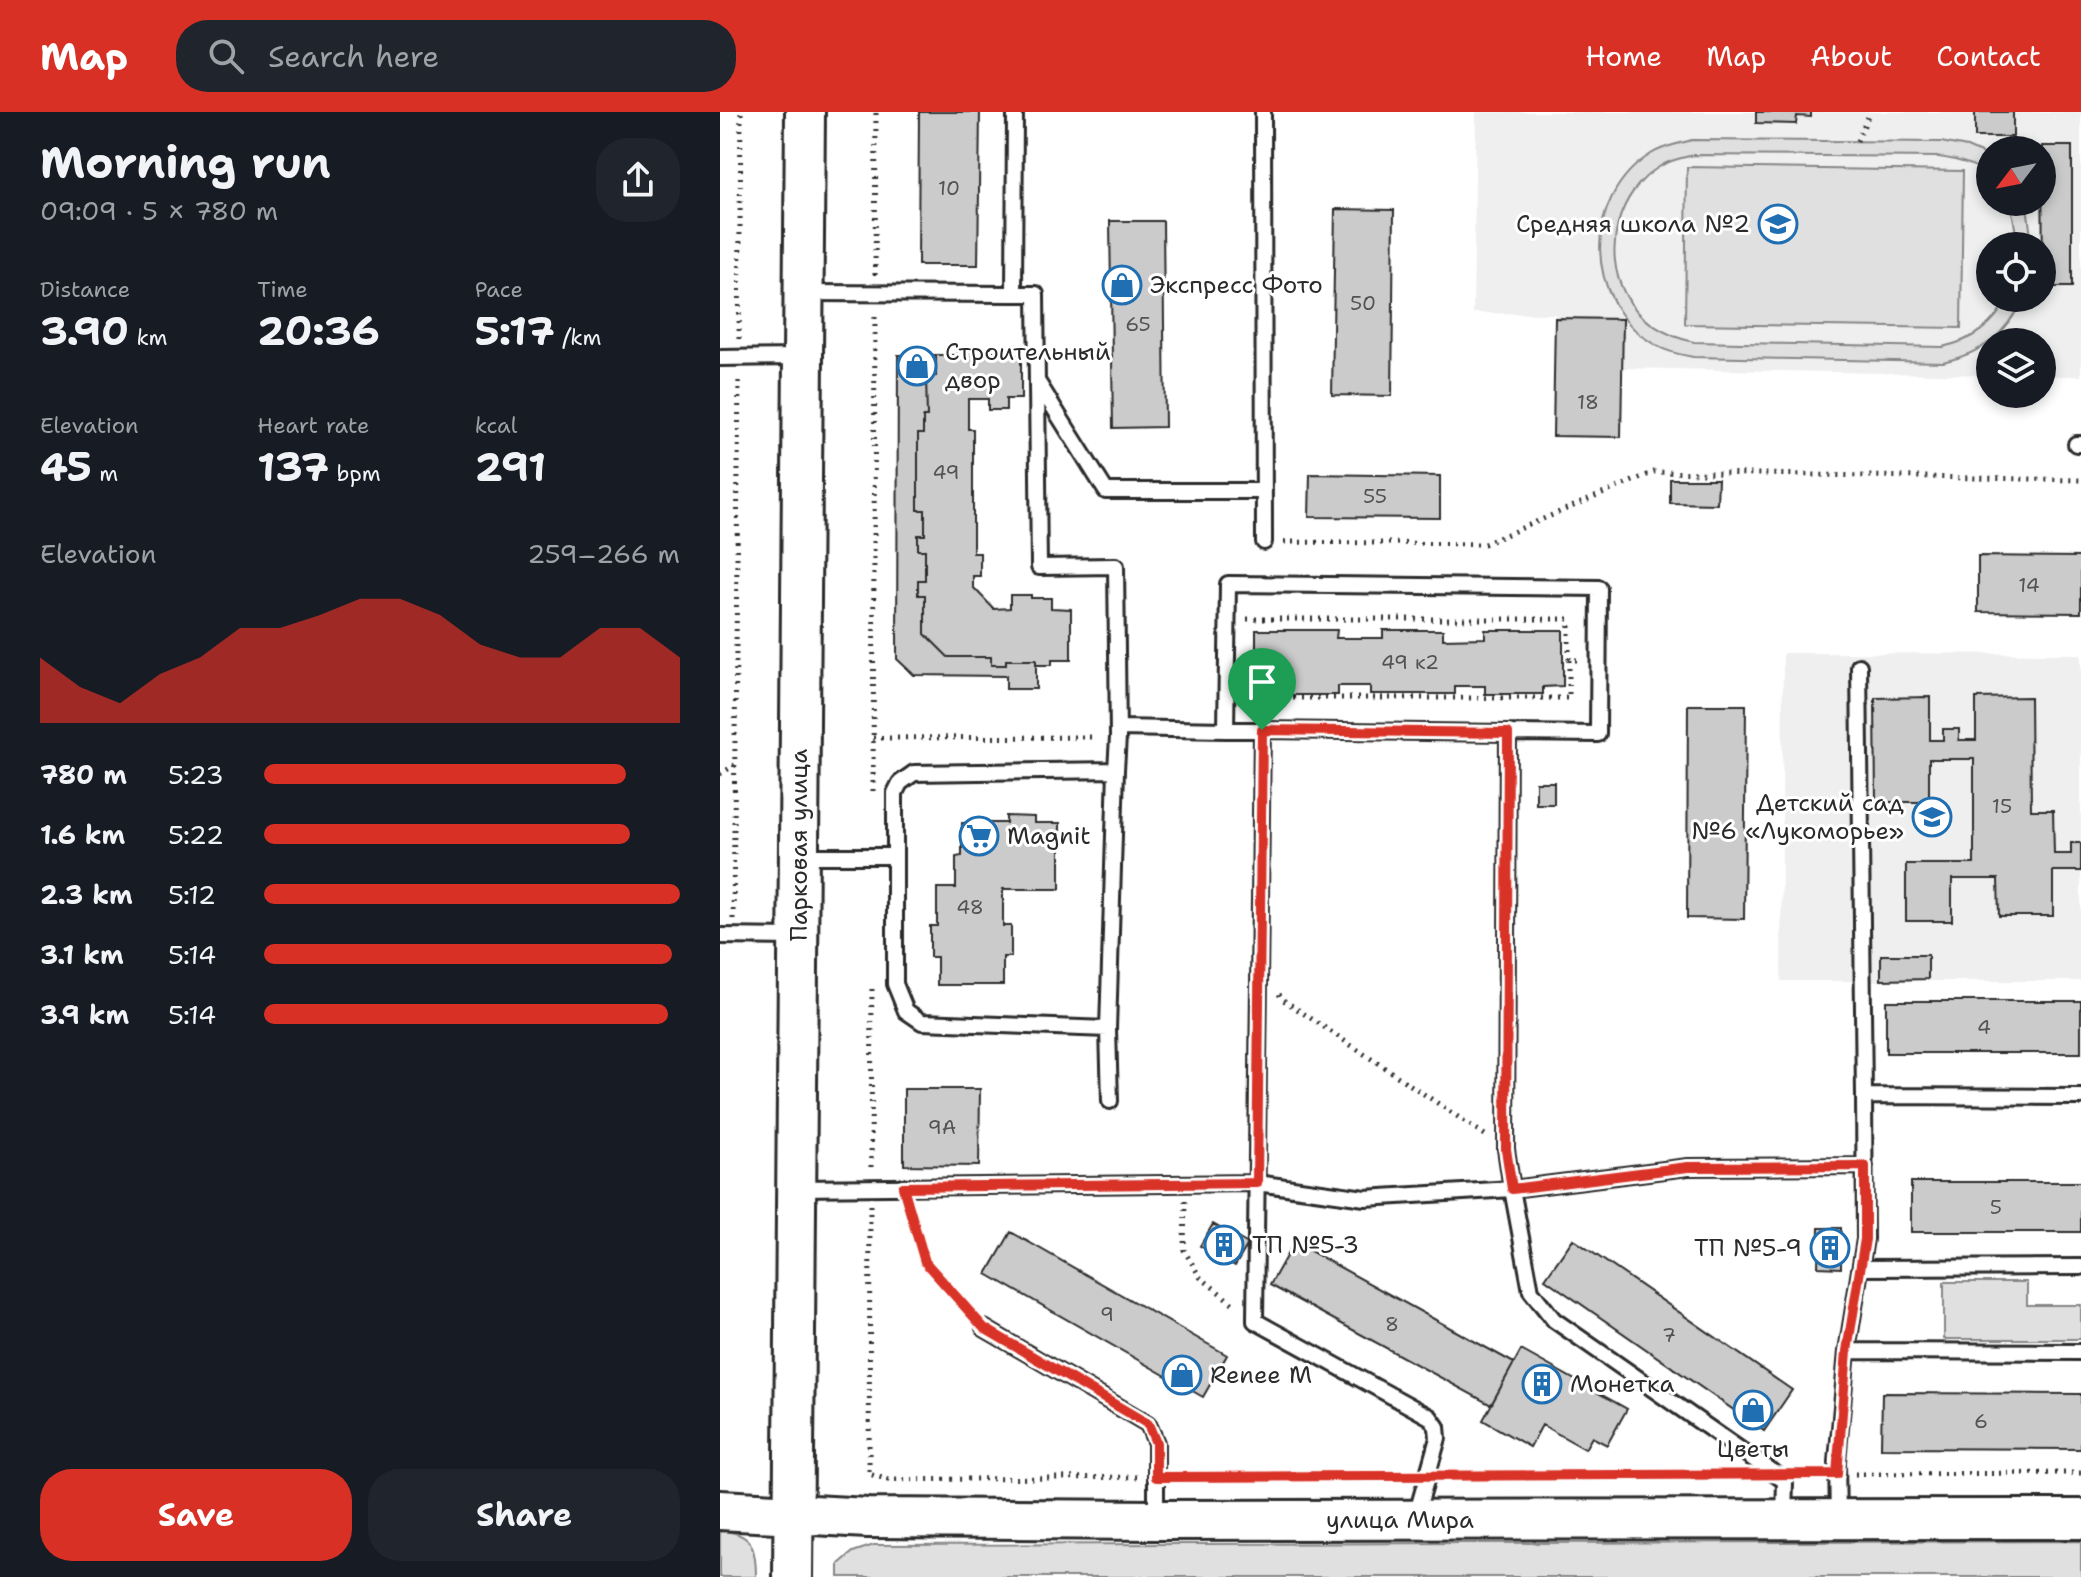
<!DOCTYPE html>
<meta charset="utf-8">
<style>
body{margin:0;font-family:"Shantell Sans",sans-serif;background:#20242c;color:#f1f3f6;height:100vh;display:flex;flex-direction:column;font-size:30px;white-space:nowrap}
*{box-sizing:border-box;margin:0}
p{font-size:26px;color:#9ea1a6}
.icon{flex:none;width:44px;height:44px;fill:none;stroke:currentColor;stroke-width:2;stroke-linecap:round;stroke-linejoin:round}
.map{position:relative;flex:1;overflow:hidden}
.sheet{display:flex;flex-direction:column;background:#171b24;width:720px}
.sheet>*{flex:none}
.needle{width:52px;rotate:238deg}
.tools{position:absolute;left:1256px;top:24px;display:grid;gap:16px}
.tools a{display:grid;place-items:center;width:80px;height:80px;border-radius:50%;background:#171b24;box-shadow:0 4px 12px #0003;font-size:40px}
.pin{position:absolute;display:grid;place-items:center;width:68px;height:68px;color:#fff;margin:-82px -34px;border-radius:50% 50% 50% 0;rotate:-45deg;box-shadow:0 0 8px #0007}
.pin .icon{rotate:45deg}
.round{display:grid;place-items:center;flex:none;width:84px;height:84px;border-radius:32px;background:#20242c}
.overview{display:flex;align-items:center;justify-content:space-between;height:136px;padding:0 40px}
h1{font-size:44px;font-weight:700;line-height:60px}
.stats{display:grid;grid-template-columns:repeat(3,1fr);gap:12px;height:136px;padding:8px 40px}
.stats div{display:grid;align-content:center}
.stats b{font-size:40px;font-weight:700}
.stats small{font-size:22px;font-weight:400}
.stats p{font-size:22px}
.chart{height:224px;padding:16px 40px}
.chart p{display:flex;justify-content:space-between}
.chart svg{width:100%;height:144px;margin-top:8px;fill:#d93025;opacity:.7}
.action{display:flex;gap:16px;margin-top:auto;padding:16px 40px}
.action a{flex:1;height:92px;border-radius:32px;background:#d93025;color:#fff;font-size:32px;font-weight:700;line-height:92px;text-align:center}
.action a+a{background:#20242c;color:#f1f3f6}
ul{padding:0 40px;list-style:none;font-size:26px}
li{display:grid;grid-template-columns:128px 96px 1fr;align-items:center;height:60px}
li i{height:20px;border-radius:10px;background:#d93025}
header{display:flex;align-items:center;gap:48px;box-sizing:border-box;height:112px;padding:0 40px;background:#d93025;color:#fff}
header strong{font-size:38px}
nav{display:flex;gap:44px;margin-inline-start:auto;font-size:28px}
.search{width:560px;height:72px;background:#20242c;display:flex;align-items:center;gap:20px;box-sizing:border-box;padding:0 28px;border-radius:32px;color:#9ea1a6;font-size:30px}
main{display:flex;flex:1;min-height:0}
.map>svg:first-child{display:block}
.built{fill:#efefef;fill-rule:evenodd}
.green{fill:#e0e0e0;stroke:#868686;stroke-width:2}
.building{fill:#cbcbcb;stroke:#2b2b2b;stroke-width:2}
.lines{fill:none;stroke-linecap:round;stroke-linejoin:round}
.lane-casing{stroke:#2b2b2b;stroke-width:20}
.secondary-casing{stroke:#2b2b2b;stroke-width:44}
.path{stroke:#2b2b2b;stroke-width:5;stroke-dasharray:2 6;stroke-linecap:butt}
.lane{stroke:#fff;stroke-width:14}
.secondary{stroke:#fff;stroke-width:38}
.route-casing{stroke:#fff;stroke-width:16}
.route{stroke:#d93025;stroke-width:10}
.labels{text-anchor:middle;stroke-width:6;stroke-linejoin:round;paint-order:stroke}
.number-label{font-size:20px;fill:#535353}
.poi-label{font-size:24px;fill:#2b2b2b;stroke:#fff;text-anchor:start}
.street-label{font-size:24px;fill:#2b2b2b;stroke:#fff}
</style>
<header>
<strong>Map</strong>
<div class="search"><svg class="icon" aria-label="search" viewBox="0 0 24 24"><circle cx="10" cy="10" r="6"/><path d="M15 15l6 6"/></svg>Search here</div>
<nav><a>Home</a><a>Map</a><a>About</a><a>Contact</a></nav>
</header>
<main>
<section class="sheet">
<div class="overview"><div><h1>Morning run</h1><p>09:09 · 5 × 780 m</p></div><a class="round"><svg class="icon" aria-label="share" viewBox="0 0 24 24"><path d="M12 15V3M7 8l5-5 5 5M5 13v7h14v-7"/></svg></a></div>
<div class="stats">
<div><p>Distance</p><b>3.90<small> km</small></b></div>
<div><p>Time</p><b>20:36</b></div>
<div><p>Pace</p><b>5:17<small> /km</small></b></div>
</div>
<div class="stats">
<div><p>Elevation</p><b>45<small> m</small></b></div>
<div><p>Heart rate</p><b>137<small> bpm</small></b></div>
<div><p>kcal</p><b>291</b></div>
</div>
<div class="chart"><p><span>Elevation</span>259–266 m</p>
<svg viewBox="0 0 160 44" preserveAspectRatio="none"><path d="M0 44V24L10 33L20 38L30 29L40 24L50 15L60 15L70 11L80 6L90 6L100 11L110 20L120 24L130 24L140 15L150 15L160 24V44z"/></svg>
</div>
<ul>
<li><b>780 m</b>5:23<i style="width:87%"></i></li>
<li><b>1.6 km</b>5:22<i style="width:88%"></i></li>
<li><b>2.3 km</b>5:12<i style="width:100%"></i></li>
<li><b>3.1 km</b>5:14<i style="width:98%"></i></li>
<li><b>3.9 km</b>5:14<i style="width:97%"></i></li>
</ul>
<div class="action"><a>Save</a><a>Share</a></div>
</section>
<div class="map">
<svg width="1361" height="1465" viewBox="0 0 1361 1465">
<rect width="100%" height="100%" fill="#fff"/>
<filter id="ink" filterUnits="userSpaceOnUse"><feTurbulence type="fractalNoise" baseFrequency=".0125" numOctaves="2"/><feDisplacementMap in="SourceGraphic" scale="16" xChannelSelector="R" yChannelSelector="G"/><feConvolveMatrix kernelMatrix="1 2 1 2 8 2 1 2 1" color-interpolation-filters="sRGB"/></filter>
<g filter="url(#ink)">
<path class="built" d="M756,0H1361V264H1322V230H1270V263L902,256L903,207L835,206V202L753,201ZM1270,38H1322V90H1270ZM1270,134H1322V186H1270Z
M1063,541L1361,542V869H1061Z"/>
<path class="green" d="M972,28L1221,30L1247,35L1270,45V64C1255,52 1238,48 1219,45L974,43C962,46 949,48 939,55C898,80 882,139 905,182C919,209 946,224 974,230L1222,235C1251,229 1275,213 1287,186H1303C1286,223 1263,241 1223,250L973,245C958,242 944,239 932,231C864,188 862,85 931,42C943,34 958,32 972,28Z
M967,55L1243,59L1241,216L965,212Z
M1289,90H1304L1308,101L1312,134H1298L1293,104Z
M1224,1170H1307V1193H1361V1227H1224Z
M0,1419C33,1420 36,1437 36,1465H0Z
M1361,1429V1465H119V1452L133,1440L154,1433Z"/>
<path class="building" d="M199,0H260L258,153H198Z
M1036,0H1091V5L1077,4L1076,12L1036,11Z
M1255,0H1293V25H1255Z
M1322,34H1352V175H1323Z
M615,97L674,98L672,284L612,283Z
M390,109H443L445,315L393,316Z
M835,206L903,207L901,325L833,324Z
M238,239H280L279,243H301V287H286V298H268V287H248V317H253V441H260V464H253V475L274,497L290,496V483H311V486H331V496L351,497V548H332V553H316V548H286V553H271V545H228L205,522V483H198V468H205V438H198V423H205V398H198V322H203V305H207L206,264H216V243H238Z
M178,243H216V264H206L207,305H203V322H198V398H205V423H198V438H205V468H198V483H205V522L228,545H271V553H286V548H316V577H286V564L194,563L177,547Z
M590,362L720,364V406L589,405Z
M950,367H998L997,392L950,391Z
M1258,444L1361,445V501L1258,500Z
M536,518H617L616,526H663V518H723V527L765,526V518H843V574L823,575V582H765V574H735V582H650V574H618V583H557V574H536Z
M1210,585V628H1223V617H1239V628H1256V586L1310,585L1311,698H1333L1334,742H1351V731H1361V759H1333V804H1279L1278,767H1232V809H1186V752H1254V647H1209V690H1156L1155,586Z
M968,593H1026L1024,807L967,806Z
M816,670H834V692H816Z
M286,704L314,705V711H340V777H283V814H291V845H283V873H217V845H210V814H217V776H236V745L242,744V711H286Z
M1161,843H1208V867L1161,868Z
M1166,889H1361V941H1166Z
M184,977H260L259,1054L184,1053Z
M1191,1070H1361V1120H1191Z
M493,1112L528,1132L515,1154L480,1134Z
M1099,1116H1121V1156L1098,1155Z
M291,1120L507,1243L483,1285L267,1162Z
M853,1127L1072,1278L1044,1319L825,1167Z
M574,1130L794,1251L771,1293L550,1173Z
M801,1238L907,1297L887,1333L872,1325L865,1337L822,1313L810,1335L763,1308Z
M1162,1281L1361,1282V1337L1161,1336Z"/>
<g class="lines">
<defs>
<path id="lane" d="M543,0L544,430
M84,181L294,182L295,0
M0,246L80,245
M317,269L386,379H544
M1356,332H1361
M1139,554L1144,984
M398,616L506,618
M542,618H506L508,472L879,476L878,622L788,621
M81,744H175V681L180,671L194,661L396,658L398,625L396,454L319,455L316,182H294
M175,744V872L186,899L202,910L388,917
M0,824L78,825
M1361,985L1144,984L1145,1127L1127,1239L1361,1240
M390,989L388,917L396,658
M77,1076L537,1071L645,1086L792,1077L811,1179L834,1208L1065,1369L1064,1404
M1140,1156L1361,1155
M264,1216L428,1312L436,1331V1408
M696,1404L718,1326L717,1315L710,1305L535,1209L542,618L788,621L786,1037L792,1077L968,1055L1145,1054
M1118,1407L1117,1350L1127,1239"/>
<path id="secondary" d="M0,1398L148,1406L436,1408L1361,1407
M73,1465L85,0"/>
</defs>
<use href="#lane" class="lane-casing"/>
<use href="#secondary" class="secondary-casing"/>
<path class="path" d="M1137,29L1150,0
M155,163L156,0
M19,227L21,0
M564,430L764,432L934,360L1361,368
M527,507H849V548
M525,586H849V548H861
M153,626L377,625
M0,662L15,653
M153,679L155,201
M13,807L19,265
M559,882L562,887L765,1023
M151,1055L152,873
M465,1089L464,1138L480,1165L516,1194
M150,1093L149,1362L169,1368L417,1365
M189,1095L205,1150L251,1201
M1135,1362L1361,1361
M727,1364L1017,1363
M455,1365L689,1364"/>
<use href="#lane" class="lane"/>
<use href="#secondary" class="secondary"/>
</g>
</g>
<g class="lines" filter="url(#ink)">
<defs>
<path id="route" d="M542,618L788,621L786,1037L792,1077L968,1055L1145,1054V1127L1127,1239L1117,1362L436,1365V1331L428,1312L264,1216L205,1150L183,1075L537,1071Z"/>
</defs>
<use href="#route" class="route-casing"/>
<use href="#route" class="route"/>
</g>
<defs>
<symbol id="school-ring" viewBox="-11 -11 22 22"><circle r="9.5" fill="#fff" stroke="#1f6fb2" stroke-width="1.5"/><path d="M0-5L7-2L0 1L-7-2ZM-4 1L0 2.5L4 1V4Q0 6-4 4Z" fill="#1f6fb2"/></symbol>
<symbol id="shop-ring" viewBox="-11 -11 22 22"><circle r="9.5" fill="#fff" stroke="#1f6fb2" stroke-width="1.5"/><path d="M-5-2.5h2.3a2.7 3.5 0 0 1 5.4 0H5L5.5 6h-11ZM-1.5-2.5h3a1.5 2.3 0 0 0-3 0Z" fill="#1f6fb2"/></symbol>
<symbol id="supermarket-ring" viewBox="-11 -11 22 22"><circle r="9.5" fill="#fff" stroke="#1f6fb2" stroke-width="1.5"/><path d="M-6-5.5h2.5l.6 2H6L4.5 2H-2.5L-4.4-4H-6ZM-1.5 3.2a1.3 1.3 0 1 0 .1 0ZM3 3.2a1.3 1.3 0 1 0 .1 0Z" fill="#1f6fb2"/></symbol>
<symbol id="building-ring" viewBox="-11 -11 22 22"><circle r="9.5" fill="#fff" stroke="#1f6fb2" stroke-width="1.5"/><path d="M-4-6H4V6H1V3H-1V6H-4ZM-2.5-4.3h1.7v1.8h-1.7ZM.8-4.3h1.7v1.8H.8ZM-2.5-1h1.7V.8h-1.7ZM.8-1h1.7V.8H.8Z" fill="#1f6fb2"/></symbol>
</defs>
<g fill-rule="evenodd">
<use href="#school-ring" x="1036" y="90" width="44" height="44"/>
<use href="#shop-ring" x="380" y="151" width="44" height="44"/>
<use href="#shop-ring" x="175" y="232" width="44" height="44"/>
<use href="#school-ring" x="1190" y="683" width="44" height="44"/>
<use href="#supermarket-ring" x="237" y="702" width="44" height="44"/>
<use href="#building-ring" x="482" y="1111" width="44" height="44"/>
<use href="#building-ring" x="1088" y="1114" width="44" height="44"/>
<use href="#shop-ring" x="440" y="1241" width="44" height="44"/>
<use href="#building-ring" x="800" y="1250" width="44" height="44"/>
<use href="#shop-ring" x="1011" y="1276" width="44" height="44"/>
</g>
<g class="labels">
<g class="number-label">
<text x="229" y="83">10</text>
<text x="643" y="198">50</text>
<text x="418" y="219">65</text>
<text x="868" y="297">18</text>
<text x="226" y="367">49</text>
<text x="655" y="391">55</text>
<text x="1309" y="480">14</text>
<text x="690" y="557">49 к2</text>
<text x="1282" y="701">15</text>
<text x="250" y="802">48</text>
<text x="1264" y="922">4</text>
<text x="222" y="1022">9А</text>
<text x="1276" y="1102">5</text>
<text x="387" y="1209">9</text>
<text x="672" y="1219">8</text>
<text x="949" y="1230">7</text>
<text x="1261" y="1316">6</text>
</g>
<g class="poi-label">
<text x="1030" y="120" text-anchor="end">Средняя школа №2</text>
<text x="430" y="181">Экспресс Фото</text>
<text x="225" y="248">Строительный<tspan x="225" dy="28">двор</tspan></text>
<text x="1184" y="699" text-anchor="end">Детский сад<tspan x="1184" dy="28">№6 «Лукоморье»</tspan></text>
<text x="287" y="732">Magnit</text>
<text x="532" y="1141">ТП №5-3</text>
<text x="1082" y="1144" text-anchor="end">ТП №5-9</text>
<text x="490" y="1271">Renee M</text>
<text x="850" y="1280">Монетка</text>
<text x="1033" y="1345" text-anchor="middle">Цветы</text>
</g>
<g class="street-label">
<text transform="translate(79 733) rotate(-90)" y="8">Парковая улица</text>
<text x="680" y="1416">улица Мира</text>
</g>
</g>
</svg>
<div class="tools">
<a><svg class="needle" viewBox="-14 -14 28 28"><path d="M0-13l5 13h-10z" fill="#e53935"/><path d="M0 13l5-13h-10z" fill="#9ea1a6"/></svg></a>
<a><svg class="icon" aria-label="locate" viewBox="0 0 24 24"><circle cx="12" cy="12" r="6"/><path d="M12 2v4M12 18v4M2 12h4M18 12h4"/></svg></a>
<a><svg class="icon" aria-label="layers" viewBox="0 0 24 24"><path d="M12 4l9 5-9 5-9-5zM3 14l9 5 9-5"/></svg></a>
</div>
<div class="pin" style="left:542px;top:618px;background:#1e9e55"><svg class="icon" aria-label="arrive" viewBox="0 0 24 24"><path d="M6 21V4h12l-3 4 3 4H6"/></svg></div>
</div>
</main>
